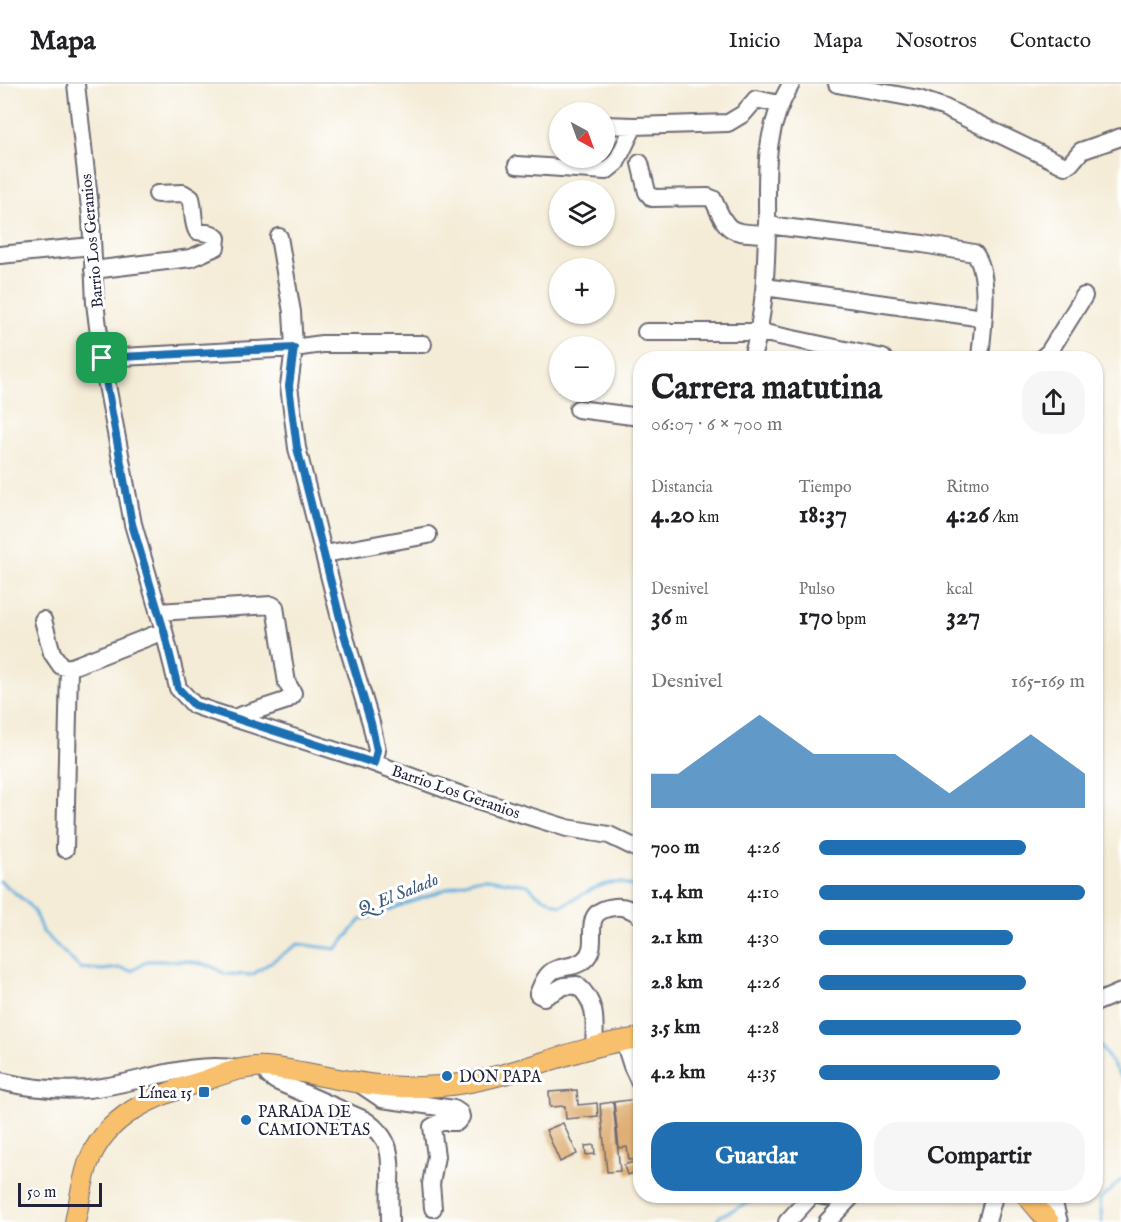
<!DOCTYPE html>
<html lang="es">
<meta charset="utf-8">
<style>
body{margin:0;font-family:"IM FELL English",serif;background:#f6f6f6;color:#202124;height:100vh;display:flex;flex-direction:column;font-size:22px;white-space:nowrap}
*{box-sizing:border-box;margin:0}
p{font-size:20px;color:#757577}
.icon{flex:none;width:33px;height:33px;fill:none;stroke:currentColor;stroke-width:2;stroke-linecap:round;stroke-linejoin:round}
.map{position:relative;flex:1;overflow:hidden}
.details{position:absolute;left:633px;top:267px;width:470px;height:852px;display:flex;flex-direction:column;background:#fff;border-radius:24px;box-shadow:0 2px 4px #0004}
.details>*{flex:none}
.needle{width:39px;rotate:139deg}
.controls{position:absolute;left:549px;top:18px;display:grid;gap:12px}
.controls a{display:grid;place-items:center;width:66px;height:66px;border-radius:50%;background:#fff;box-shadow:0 2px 4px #0004;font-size:30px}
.scale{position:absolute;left:18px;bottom:15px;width:84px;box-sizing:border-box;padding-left:6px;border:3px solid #22223b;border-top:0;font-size:16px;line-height:21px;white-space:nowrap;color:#22223b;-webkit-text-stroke:4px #fff;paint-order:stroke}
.pin{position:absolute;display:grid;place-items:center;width:51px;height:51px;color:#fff;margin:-26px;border-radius:12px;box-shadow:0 3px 9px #0006}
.round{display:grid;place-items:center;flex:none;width:63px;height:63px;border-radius:24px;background:#f6f6f6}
.head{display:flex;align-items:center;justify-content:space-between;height:102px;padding:0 18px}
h1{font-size:33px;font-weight:800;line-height:45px}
.figures{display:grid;grid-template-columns:repeat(3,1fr);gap:9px;height:102px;padding:6px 18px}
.figures div{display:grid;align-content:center}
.figures b{font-size:26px;font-weight:800}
.figures small{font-size:16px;font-weight:400}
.figures p{font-size:16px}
.chart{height:168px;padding:12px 18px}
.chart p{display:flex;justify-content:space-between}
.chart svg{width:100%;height:108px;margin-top:6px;fill:#1f6fb2;opacity:.7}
.cta{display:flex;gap:12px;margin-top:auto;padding:12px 18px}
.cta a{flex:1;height:69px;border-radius:24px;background:#1f6fb2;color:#fff;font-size:24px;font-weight:800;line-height:69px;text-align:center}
.cta a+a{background:#f6f6f6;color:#202124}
ul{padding:0 18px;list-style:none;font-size:20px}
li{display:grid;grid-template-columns:96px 72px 1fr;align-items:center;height:45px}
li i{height:15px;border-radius:8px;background:#1f6fb2}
header{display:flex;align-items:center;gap:36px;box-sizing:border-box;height:84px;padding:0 30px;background:#fff;border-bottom:2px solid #e0e0e0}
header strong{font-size:28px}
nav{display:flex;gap:33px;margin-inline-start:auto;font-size:21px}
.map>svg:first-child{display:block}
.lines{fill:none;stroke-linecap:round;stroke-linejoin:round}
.stream{stroke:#64b0dd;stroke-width:3}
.building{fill:#dfaf76}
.minor-casing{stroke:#6c6972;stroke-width:20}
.major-casing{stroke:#6c6972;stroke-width:22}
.minor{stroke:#fff;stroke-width:16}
.major{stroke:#f8bf6c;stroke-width:20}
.route-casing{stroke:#fff;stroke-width:12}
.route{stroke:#1f6fb2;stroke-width:8}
.poi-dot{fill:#1f6fb2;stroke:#fff;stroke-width:2}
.labels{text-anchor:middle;stroke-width:6;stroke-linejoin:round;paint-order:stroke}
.street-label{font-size:16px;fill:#22223b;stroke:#fff}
.poi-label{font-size:16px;fill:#22223b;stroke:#fff;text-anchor:start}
.water-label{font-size:18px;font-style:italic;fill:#3c5b7c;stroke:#fff}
</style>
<header>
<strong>Mapa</strong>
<nav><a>Inicio</a><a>Mapa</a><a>Nosotros</a><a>Contacto</a></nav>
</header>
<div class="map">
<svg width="1121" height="1138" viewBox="0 0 1121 1138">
<rect width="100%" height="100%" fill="#fff"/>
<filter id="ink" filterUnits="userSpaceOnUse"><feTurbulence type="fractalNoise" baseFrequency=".0167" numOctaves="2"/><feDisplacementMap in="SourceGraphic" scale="12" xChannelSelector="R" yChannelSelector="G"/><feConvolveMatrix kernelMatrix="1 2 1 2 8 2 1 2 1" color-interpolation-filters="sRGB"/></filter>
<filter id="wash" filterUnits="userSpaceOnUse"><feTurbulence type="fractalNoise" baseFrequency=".008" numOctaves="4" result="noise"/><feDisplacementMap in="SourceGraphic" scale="24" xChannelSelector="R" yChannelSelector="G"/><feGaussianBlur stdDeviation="1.35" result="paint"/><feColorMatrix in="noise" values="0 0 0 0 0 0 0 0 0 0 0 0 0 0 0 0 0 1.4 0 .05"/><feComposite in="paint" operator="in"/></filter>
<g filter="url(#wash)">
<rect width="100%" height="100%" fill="#f4ecd7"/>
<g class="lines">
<path class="stream" d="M0,797L25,817L34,827L42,847L80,884L102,886L120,884L132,887L147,877H187L211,882L225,890L252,891L298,860L336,865L361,836L471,796L486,795L528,801L537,810L561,822C588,809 612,786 640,807
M1095,961H1100L1121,993
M716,1138L720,1132L763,1112
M1102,1138L1100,1116L1121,1096"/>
</g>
<g id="blocks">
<path class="building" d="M577,1006L578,1021L597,1019L598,1032L566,1035L565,1022L550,1023L549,1008Z
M637,1015L640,1045V1075L629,1076L627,1063L619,1064L614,1018Z
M613,1018L620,1087L607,1088L600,1020Z
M563,1039L577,1070L560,1078L546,1046Z
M594,1061L595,1070L586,1071L585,1062Z
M640,1076V1087L627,1091L624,1081Z"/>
</g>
</g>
<g filter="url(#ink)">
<use href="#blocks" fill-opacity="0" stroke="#6c6972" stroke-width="1.5"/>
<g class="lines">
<defs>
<path id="minor" d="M76,0L91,133L95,219L102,274L133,440L164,547L178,604L194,621L211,627L374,679L464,712L567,744L609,751L640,766
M837,0L919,15L943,23L1065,82L1070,80L1081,67L1121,53
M604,41L634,42L728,39L743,30L756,15L779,20
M640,79L647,108L652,114L708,113L713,115C729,150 728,148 767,150
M517,81L606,87L616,79L634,42
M767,141L923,160L974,169C992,190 982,248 980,274
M279,153L292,228L294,264L289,302L297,364L344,550L371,639L377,666L374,679
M0,171L92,162
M93,186L191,174L216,163L217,154L212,150L197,147C192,139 194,124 191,114L183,109L157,110
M765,203L983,234
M646,248H760L883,274
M102,274L294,264L322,260H423
M752,274C764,233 766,190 767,147C768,91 761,51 791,0
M1042,274L1049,268L1084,212
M578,325L640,333
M325,470L428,451
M158,528L272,521L275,523L287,599L293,609L292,612L285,617L233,634
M43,536L52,569L61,582L69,584L164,547
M65,765L69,584
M1095,919L1121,908
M624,957L632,982L640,999
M594,964C595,939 598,919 577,901L564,902L544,913L538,910C541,903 544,894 550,889C558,881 574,885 584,876C604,860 575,827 615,823C624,822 633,826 640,832
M268,983L269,992L276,997L365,1036C391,1054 391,1070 390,1099C389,1112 390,1125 390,1138
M0,997C28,1004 59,1007 88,1005C139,1000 187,976 239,985
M357,998L382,1015L454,1025L460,1029L461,1033L457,1038H441L432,1043L436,1072L431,1100L433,1124
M822,1112L849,1115
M1052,1112L1059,1138
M787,1138L811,1112
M827,1138L852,1112
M987,1138L994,1112"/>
<path id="major" d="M1027,1112L1049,1138
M75,1138C79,1119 82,1099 88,1080C105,1031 154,1012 200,998C221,991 244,981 266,983C307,987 347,999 387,1002C407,1004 431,1003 451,1001C516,993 576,962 640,954"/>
</defs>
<use href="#minor" class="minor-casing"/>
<use href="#major" class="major-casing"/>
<use href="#minor" class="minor"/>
<use href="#major" class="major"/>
</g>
</g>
<g class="lines" filter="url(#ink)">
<defs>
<path id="route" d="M294,264L289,302L297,364L344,550L371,639L377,666L374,679L194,621L178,604L164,547L132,440L102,274Z"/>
</defs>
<use href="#route" class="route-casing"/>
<use href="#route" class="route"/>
</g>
<g class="poi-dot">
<circle cx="447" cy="992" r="6"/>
<rect x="198" y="1002" width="12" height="12" rx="3"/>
<circle cx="246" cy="1036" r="6"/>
</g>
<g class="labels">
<g class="street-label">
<text transform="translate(91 157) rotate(-95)" y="6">Barrio Los Geranios</text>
<text transform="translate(456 707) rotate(19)" y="6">Barrio Los Geranios</text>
</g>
<g class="poi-label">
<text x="459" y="998">DON PAPA</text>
<text x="192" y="1014" text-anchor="end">Línea 15</text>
<text x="258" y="1033">PARADA DE<tspan x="258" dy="18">CAMIONETAS</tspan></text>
</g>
<g class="water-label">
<text transform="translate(398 810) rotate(-22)" y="6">Q. El Salado</text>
</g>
</g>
</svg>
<div class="controls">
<a><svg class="needle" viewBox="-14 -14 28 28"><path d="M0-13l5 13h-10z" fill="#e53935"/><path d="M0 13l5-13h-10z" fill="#757577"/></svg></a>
<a><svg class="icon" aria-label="layers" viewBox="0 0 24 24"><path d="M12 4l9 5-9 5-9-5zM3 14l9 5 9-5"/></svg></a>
<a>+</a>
<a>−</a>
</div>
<div class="scale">50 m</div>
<div class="pin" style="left:102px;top:274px;background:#1e9e55"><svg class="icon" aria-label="arrive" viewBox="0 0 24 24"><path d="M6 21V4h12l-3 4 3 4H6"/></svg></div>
<section class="details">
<div class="head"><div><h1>Carrera matutina</h1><p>06:07 · 6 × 700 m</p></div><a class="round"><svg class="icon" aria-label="share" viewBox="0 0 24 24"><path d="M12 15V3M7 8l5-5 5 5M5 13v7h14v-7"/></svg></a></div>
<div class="figures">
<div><p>Distancia</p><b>4.20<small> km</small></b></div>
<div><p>Tiempo</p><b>18:37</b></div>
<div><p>Ritmo</p><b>4:26<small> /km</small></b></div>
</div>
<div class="figures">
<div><p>Desnivel</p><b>36<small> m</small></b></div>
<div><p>Pulso</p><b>170<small> bpm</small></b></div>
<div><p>kcal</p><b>327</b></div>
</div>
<div class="chart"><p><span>Desnivel</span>165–169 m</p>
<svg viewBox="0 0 160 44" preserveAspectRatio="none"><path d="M0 44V30L10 30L20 22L30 14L40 6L50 14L60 22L70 22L80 22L90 22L100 30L110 38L120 30L130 22L140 14L150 22L160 30V44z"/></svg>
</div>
<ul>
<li><b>700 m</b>4:26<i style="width:78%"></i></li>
<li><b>1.4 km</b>4:10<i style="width:100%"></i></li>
<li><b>2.1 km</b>4:30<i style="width:73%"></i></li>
<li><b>2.8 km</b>4:26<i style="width:78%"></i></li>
<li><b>3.5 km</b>4:28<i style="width:76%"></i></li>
<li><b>4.2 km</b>4:35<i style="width:68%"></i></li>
</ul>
<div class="cta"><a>Guardar</a><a>Compartir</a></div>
</section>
</div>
